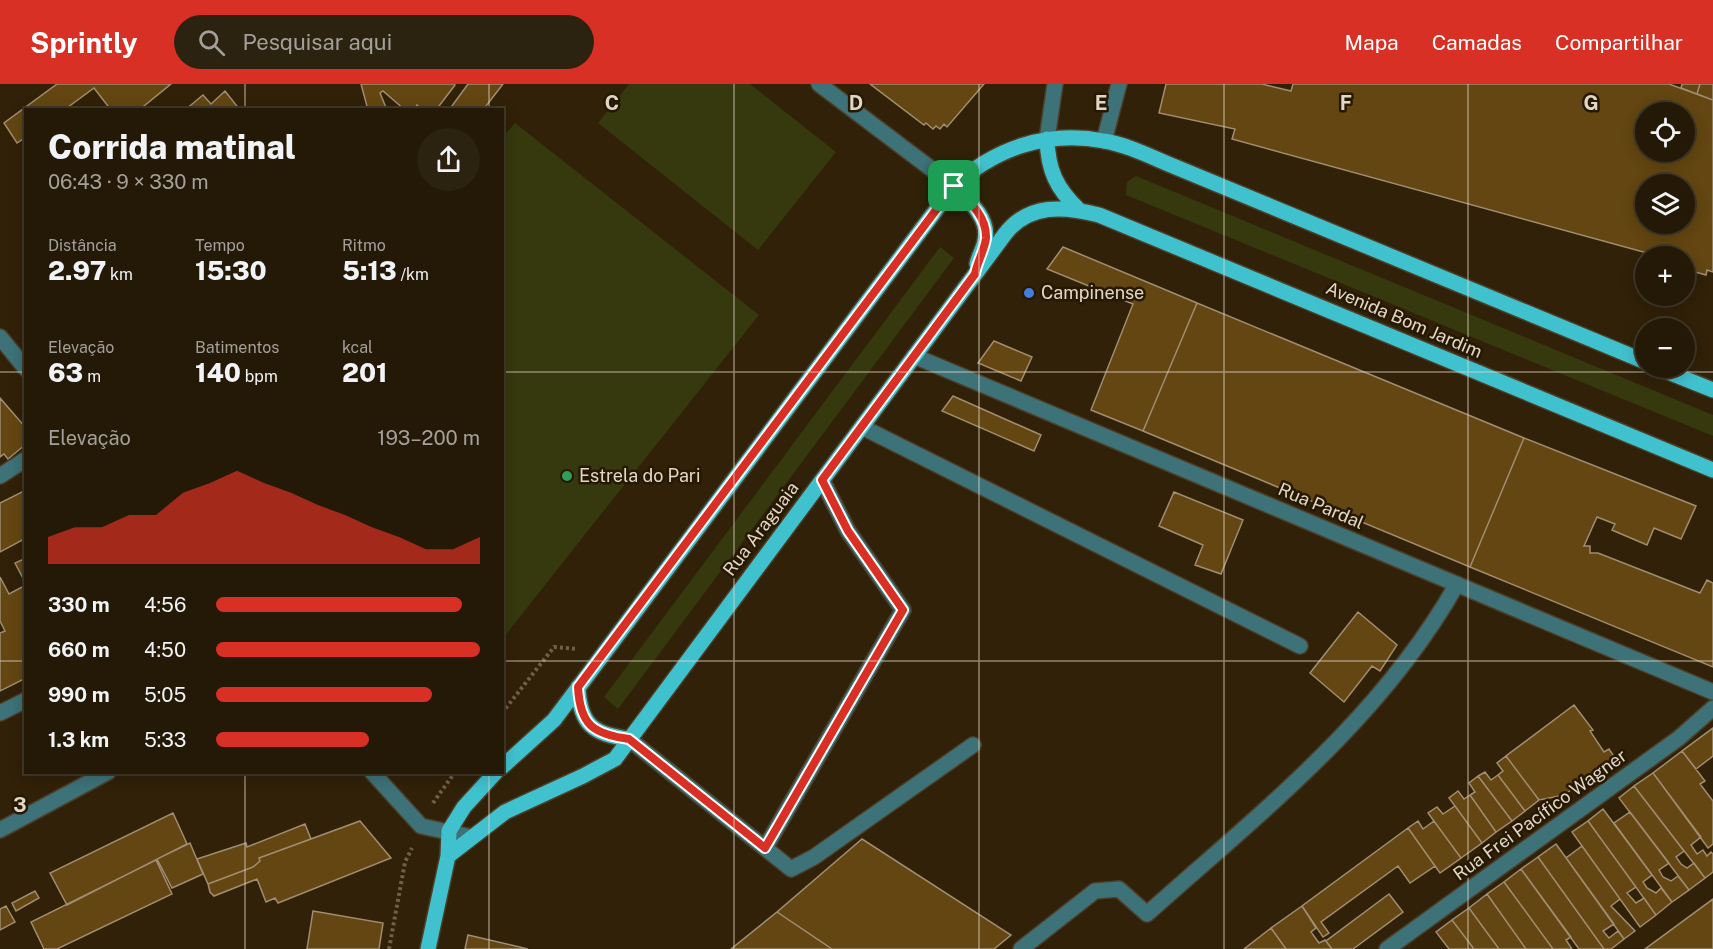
<!DOCTYPE html>
<html lang="pt">
<meta charset="utf-8">
<style>
body{margin:0;font-family:"Public Sans",sans-serif;background:#2c2210;color:#f1f3f6;height:100vh;display:flex;flex-direction:column;font-size:22px;white-space:nowrap}
*{box-sizing:border-box;margin:0}
p{font-size:20px;color:#a3a09b}
.icon{flex:none;width:33px;height:33px;fill:none;stroke:currentColor;stroke-width:2;stroke-linecap:round;stroke-linejoin:round}
.map{position:relative;flex:1;overflow:hidden}
.panel{position:absolute;left:24px;top:24px;width:480px;height:666px;display:flex;flex-direction:column;background:#241906;border-radius:0px;box-shadow:0 3px 15px #0003,0 0 0 2px #413828}
.panel>*{flex:none}
.fabs{position:absolute;left:1635px;top:18px;display:grid;gap:12px}
.fabs a{display:grid;place-items:center;width:60px;height:60px;border-radius:50%;background:#241906;box-shadow:0 3px 15px #0003,0 0 0 2px #413828;font-size:30px}
.pin{position:absolute;display:grid;place-items:center;width:51px;height:51px;color:#fff;margin:-26px;border-radius:12px;box-shadow:0 3px 9px #0006}
.round{display:grid;place-items:center;flex:none;width:63px;height:63px;border-radius:32px;background:#2c2210}
.summary{display:flex;align-items:center;justify-content:space-between;height:102px;padding:0 24px}
h1{font-size:33px;font-weight:800;line-height:45px}
.metrics{display:grid;grid-template-columns:repeat(3,1fr);gap:9px;height:102px;padding:6px 24px}
.metrics div{display:grid;align-content:center}
.metrics b{font-size:26px;font-weight:800}
.metrics small{font-size:16px;font-weight:400}
.metrics p{font-size:16px}
.chart{height:168px;padding:12px 24px}
.chart p{display:flex;justify-content:space-between}
.chart svg{width:100%;height:108px;margin-top:6px;fill:#d93025;opacity:.7}
ul{padding:0 24px;list-style:none;font-size:20px}
li{display:grid;grid-template-columns:96px 72px 1fr;align-items:center;height:45px}
li i{height:15px;border-radius:8px;background:#d93025}
header{display:flex;align-items:center;gap:36px;box-sizing:border-box;height:84px;padding:0 30px;background:#d93025;color:#fff}
header strong{font-size:28px}
nav{display:flex;gap:33px;margin-inline-start:auto;font-size:21px}
.search{width:420px;height:54px;background:#2c2210;display:flex;align-items:center;gap:15px;box-sizing:border-box;padding:0 21px;border-radius:33px;color:#a3a09b;font-size:22px}
.map>svg:first-child{display:block}
.green{fill:#36390d}
.building{fill:#634611;stroke:#a08d72;stroke-width:1.5;fill-rule:evenodd}
.lines{fill:none;stroke-linecap:round;stroke-linejoin:round}
.minor-casing{stroke:#4c3e27;stroke-width:18}
.major-casing{stroke:#4c3e27;stroke-width:18}
.path{stroke:#6e614c;stroke-width:4;stroke-dasharray:3 3;stroke-linecap:butt}
.minor{stroke:#3c7278;stroke-width:15}
.major{stroke:#40c1ce;stroke-width:15}
.route-casing{stroke:#fff;stroke-width:12}
.route{stroke:#d93025;stroke-width:8}
.grid{fill:none;stroke:#e1d7c8;stroke-width:1.5;stroke-opacity:0.55}
.shop-dot{fill:#3f7fe0;stroke:#261801;stroke-width:2}
.leisure-dot{fill:#2e9e5b;stroke:#261801;stroke-width:2}
.labels{text-anchor:middle;stroke-width:5;stroke-linejoin:round;paint-order:stroke}
.poi-label{font-size:18px;fill:#e1d7c8;stroke:#261801;text-anchor:start}
.street-label{font-size:18px;fill:#e1d7c8;stroke:#261801}
.grid-label{font-size:20px;text-anchor:middle;font-weight:bold;fill:#e1d7c8;stroke:#261801;stroke-width:5;stroke-linejoin:round;paint-order:stroke}
</style>
<header>
<strong>Sprintly</strong>
<div class="search"><svg class="icon" aria-label="search" viewBox="0 0 24 24"><circle cx="10" cy="10" r="6"/><path d="M15 15l6 6"/></svg>Pesquisar aqui</div>
<nav><a>Mapa</a><a>Camadas</a><a>Compartilhar</a></nav>
</header>
<div class="map">
<svg width="1713" height="865" viewBox="0 0 1713 865">
<rect width="100%" height="100%" fill="#302108"/>
<path class="green" d="M629,0H750L836,68L758,166L598,39Z
M515,39L759,231L503,554L502,54Z
M1136,92L1713,331V352L1126,111L1127,98Z
M940,163L954,174L618,625L604,613Z"/>
<path class="building" d="M57,0H171L139,26H111L94,4L64,26H26V53L17,59L4,39Z
M361,0H454L455,1L436,26H422L417,21L414,26H405L383,7L380,9L387,26H368Z
M468,0H503L483,26H449Z
M870,0H984L947,43L944,40L940,45L936,42L933,45L926,39L924,41Z
M1166,0H1262L1291,7L1293,0H1669L1713,16V188L1707,186L1706,191L1684,185V172H1658L1232,55L1235,45L1159,29ZM1646,28H1684V68H1646ZM1646,100H1684V140H1646Z
M1682,0H1700L1697,10L1681,4Z
M1700,0H1713V16L1697,10Z
M225,7L240,26H185L203,11L211,20Z
M1063,163L1197,219L1143,347L1091,326L1133,220L1047,185Z
M1197,219L1524,354L1470,483L1143,347Z
M994,257L1032,273L1021,297L978,279Z
M953,312L1041,351L1034,367L942,327Z
M0,314L26,344V360L8,375L4,370L0,373Z
M1524,354L1696,422L1681,455L1654,444L1647,461L1612,446L1615,440L1597,433L1584,462H1590V469H1598L1700,509L1707,496L1713,499V583L1470,483Z
M26,406V454L0,468V419Z
M1174,408L1243,436L1221,490L1195,481L1203,461L1159,442Z
M26,474V500L15,479Z
M0,493L9,510L26,501V594L0,607V549L5,547L0,537Z
M1358,528L1397,561L1380,587L1372,582L1344,618L1310,589Z
M1574,621L1593,646L1590,647L1604,668L1609,665L1615,674L1564,711L1539,716L1506,672Z
M1713,644V672L1696,685L1682,667Z
M1682,667L1705,697L1700,700L1713,717V760L1708,764L1653,689Z
M1506,672L1539,716L1525,727L1498,691L1503,687L1497,679Z
M1485,688L1491,696L1498,691L1525,727L1512,737L1478,692Z
M1653,689L1701,753L1691,761L1697,770L1703,766L1707,772L1711,768L1713,770V788L1705,794L1634,702Z
M1478,692L1512,737L1496,748L1470,711L1475,708L1469,699Z
M1634,702L1684,767L1676,773L1681,780L1687,784L1694,779L1705,794L1689,806L1619,714Z
M1458,707L1464,715L1470,711L1496,748L1482,759L1449,714Z
M1455,722L1482,759L1461,774L1428,729L1437,723L1443,730Z
M1603,725L1652,791L1643,798L1647,804L1656,809L1661,804L1672,818L1656,831L1588,737Z
M1630,728L1669,779L1659,786L1663,793L1671,797L1678,792L1689,806L1672,818L1614,739Z
M173,729L187,760L67,821L50,789Z
M360,737L391,774L278,819L275,814L266,818L257,795L214,812L210,808L208,800L253,783L260,777L259,774Z
M1418,737L1423,745L1434,737L1461,774L1440,789L1408,744Z
M1588,737L1636,803L1627,809L1636,819L1644,814L1656,831L1640,843L1572,748Z
M305,740L311,755L259,774L260,777L253,783L208,800L197,775L246,759L247,763Z
M1408,744L1435,782L1410,799L1398,782L1321,838L1329,849L1323,853L1302,822Z
M862,755L1011,851L994,865H832L777,828Z
M190,759L203,790L172,804L157,775Z
M1556,760L1614,840L1603,847L1609,854L1618,847L1624,855L1611,865H1604L1538,773Z
M1582,762L1620,815L1611,822L1635,847L1624,855L1566,774Z
M1538,773L1604,865H1579L1521,785Z
M156,776L172,810L57,865H44L31,838Z
M1521,785L1571,853L1566,856L1572,865H1553L1504,798Z
M1504,798L1553,865H1526L1487,810Z
M35,807L39,814L16,827L12,819Z
M1389,810L1403,828L1353,865H1332L1326,857Z
M1487,810L1526,865H1499L1469,824Z
M1713,815V865H1645Z
M6,822L15,838L0,846V825Z
M1302,822L1316,844L1311,848L1319,859L1325,856L1332,865H1286L1271,844Z
M1469,824L1499,865H1474L1452,836Z
M313,827L383,839L379,865H307Z
M777,828L832,865H731Z
M1452,836L1474,865H1449L1436,848Z
M1271,844L1286,865H1244Z
M468,851L528,865H465Z"/>
<g class="lines">
<defs>
<path id="minor" d="M819,0L954,102
M1047,55L1055,0
M1104,57L1119,0
M0,253L26,285
M914,272L1713,608
M862,343L1300,562
M0,392L26,375
M0,629L26,616
M629,655L791,785L814,773L973,661
M372,688L421,742L471,753
M0,746L108,688
M765,764L903,526L848,447L822,396
M1021,865L1095,807L1119,805L1147,830C1261,728 1380,636 1457,500
M1387,865L1679,654L1713,624"/>
<path id="major" d="M1047,55C1048,86 1056,104 1079,126
M954,102C968,116 990,134 985,156C984,164 979,171 977,180
M1658,284L1713,306
M578,603C580,641 593,650 629,655
M502,683L554,636L954,102C995,64 1048,46 1104,57C1129,61 1155,75 1178,84L1646,278
M448,772L505,728L583,692L615,675L1005,150C1029,119 1064,122 1099,131L1713,386
M428,865L448,772L449,747L464,723L496,688"/>
</defs>
<use href="#minor" class="minor-casing"/>
<use href="#major" class="major-casing"/>
<path class="path" d="M502,629L554,563L578,565
M433,719L455,688
M389,865L405,778L412,764"/>
<use href="#minor" class="minor"/>
<use href="#major" class="major"/>
</g>
<g class="lines">
<defs>
<path id="route" d="M954,102C968,116 987,132 986,154C985,165 977,178 975,190L822,396L848,447L903,526L765,764L629,655C593,650 580,641 578,603Z"/>
</defs>
<use href="#route" class="route-casing"/>
<use href="#route" class="route"/>
</g>
<path class="grid" d="M245,0V26M489,0V26M734,0V865M979,0V865M1224,0V865M1468,0V865M0,288H26M502,288H1713M0,577H26M502,577H1713M245,688V865M489,688V865"/>
<circle class="shop-dot" cx="1029" cy="209" r="6"/>
<circle class="leisure-dot" cx="567" cy="392" r="6"/>
<g class="labels">
<g class="poi-label">
<text x="1041" y="215">Campinense</text>
<text x="579" y="398">Estrela do Pari</text>
</g>
<g class="street-label">
<text transform="translate(1404 236) rotate(23)" y="6">Avenida Bom Jardim</text>
<text transform="translate(1321 422) rotate(23)" y="6">Rua Pardal</text>
<text transform="translate(761 445) rotate(-53)" y="6">Rua Araguaia</text>
<text transform="translate(1540 731) rotate(-36)" y="6">Rua Frei Pacífico Wagner</text>
</g>
</g>
<g class="grid-label">
<text x="612" y="26">C</text>
<text x="856" y="26">D</text>
<text x="1101" y="26">E</text>
<text x="1346" y="26">F</text>
<text x="1591" y="26">G</text>
<text x="20" y="728">3</text>
</g>
</svg>
<div class="fabs">
<a><svg class="icon" aria-label="locate" viewBox="0 0 24 24"><circle cx="12" cy="12" r="6"/><path d="M12 2v4M12 18v4M2 12h4M18 12h4"/></svg></a>
<a><svg class="icon" aria-label="layers" viewBox="0 0 24 24"><path d="M12 4l9 5-9 5-9-5zM3 14l9 5 9-5"/></svg></a>
<a>+</a>
<a>−</a>
</div>
<div class="pin" style="left:954px;top:102px;background:#1e9e55"><svg class="icon" aria-label="arrive" viewBox="0 0 24 24"><path d="M6 21V4h12l-3 4 3 4H6"/></svg></div>
<section class="panel">
<div class="summary"><div><h1>Corrida matinal</h1><p>06:43 · 9 × 330 m</p></div><a class="round"><svg class="icon" aria-label="share" viewBox="0 0 24 24"><path d="M12 15V3M7 8l5-5 5 5M5 13v7h14v-7"/></svg></a></div>
<div class="metrics">
<div><p>Distância</p><b>2.97<small> km</small></b></div>
<div><p>Tempo</p><b>15:30</b></div>
<div><p>Ritmo</p><b>5:13<small> /km</small></b></div>
</div>
<div class="metrics">
<div><p>Elevação</p><b>63<small> m</small></b></div>
<div><p>Batimentos</p><b>140<small> bpm</small></b></div>
<div><p>kcal</p><b>201</b></div>
</div>
<div class="chart"><p><span>Elevação</span>193–200 m</p>
<svg viewBox="0 0 160 44" preserveAspectRatio="none"><path d="M0 44V33L10 29L20 29L30 24L40 24L50 15L60 11L70 6L80 11L90 15L100 20L110 24L120 29L130 33L140 38L150 38L160 33V44z"/></svg>
</div>
<ul>
<li><b>330 m</b>4:56<i style="width:93%"></i></li>
<li><b>660 m</b>4:50<i style="width:100%"></i></li>
<li><b>990 m</b>5:05<i style="width:82%"></i></li>
<li><b>1.3 km</b>5:33<i style="width:58%"></i></li>
</ul>
</section>
</div>
